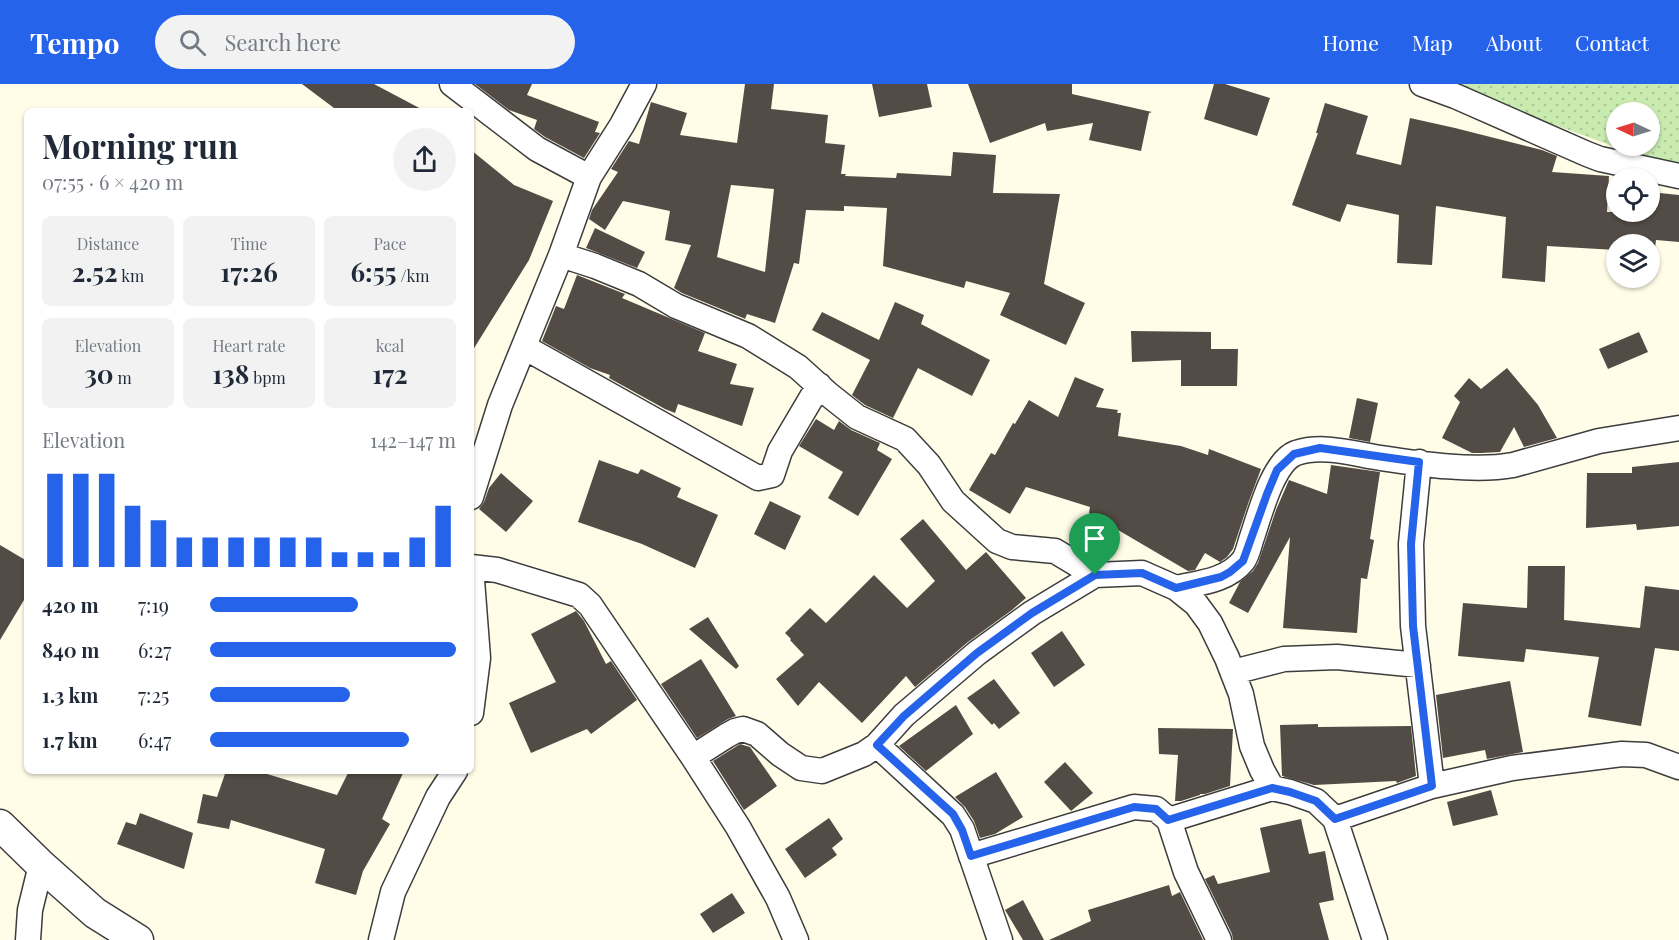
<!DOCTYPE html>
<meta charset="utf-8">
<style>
body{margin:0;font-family:"Playfair Display",serif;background:#f2f2f3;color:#1f2937;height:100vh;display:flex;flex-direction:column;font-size:22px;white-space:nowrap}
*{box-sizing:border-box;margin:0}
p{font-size:20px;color:#747a83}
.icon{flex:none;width:33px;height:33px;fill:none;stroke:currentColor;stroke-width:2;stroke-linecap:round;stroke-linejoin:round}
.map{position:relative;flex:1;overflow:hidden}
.details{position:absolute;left:24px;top:24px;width:450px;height:666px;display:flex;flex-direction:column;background:#fff;border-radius:9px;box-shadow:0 2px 4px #0004}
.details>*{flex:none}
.needle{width:39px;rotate:274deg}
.tools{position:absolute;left:1606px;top:18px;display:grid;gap:12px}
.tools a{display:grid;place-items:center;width:54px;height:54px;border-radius:50%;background:#fff;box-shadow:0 2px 4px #0004;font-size:30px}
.pin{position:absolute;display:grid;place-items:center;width:51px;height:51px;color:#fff;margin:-62px -26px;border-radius:50% 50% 50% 0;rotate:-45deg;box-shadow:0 0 6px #0007}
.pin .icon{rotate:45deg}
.round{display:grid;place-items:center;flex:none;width:63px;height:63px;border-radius:32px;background:#f2f2f3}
.head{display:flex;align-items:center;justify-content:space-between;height:102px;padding:0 18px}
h1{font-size:33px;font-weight:700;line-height:45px}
.metrics{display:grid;grid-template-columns:repeat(3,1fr);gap:9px;height:102px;padding:6px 18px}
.metrics div{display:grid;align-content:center;border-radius:9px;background:#f2f2f3;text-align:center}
.metrics b{font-size:26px;font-weight:700}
.metrics small{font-size:16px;font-weight:400}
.metrics p{font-size:16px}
.chart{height:168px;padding:12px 18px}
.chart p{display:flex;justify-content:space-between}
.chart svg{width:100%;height:108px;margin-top:6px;stroke:#2563eb;stroke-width:6}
ul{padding:0 18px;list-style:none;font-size:20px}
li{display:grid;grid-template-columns:96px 72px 1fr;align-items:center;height:45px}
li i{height:15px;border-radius:8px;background:#2563eb}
header{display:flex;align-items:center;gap:36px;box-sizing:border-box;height:84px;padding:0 30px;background:#2563eb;color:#fff}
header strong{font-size:28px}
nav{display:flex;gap:33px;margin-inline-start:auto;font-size:21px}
.search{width:420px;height:54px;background:#f2f2f3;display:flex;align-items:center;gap:15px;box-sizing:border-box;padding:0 21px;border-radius:33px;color:#747a83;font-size:22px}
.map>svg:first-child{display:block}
.grass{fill:url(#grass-dots);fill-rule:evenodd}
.building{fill:#534c46;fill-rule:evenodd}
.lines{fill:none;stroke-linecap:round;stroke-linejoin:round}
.minor-casing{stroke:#3d3d3d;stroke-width:27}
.tertiary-casing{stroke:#3d3d3d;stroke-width:33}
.minor{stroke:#fff;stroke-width:24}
.tertiary{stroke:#fff;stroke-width:30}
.route-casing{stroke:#fff;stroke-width:12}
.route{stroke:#2563eb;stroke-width:8}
</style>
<header>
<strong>Tempo</strong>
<div class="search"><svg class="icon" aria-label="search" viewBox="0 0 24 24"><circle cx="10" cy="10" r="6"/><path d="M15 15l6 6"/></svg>Search here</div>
<nav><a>Home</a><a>Map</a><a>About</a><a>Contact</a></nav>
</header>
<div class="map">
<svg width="1679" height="856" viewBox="0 0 1679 856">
<defs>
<pattern id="grass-dots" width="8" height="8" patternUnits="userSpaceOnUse" patternTransform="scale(1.5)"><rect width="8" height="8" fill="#c9ebaf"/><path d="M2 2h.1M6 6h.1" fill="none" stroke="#abc895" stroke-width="1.8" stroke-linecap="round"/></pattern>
</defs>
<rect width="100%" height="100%" fill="#fffce7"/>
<path class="grass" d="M1442,0H1679V86ZM1617,28H1650V62H1617Z"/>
<path class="building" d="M302,0H374L425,27H338Z
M475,0H532L527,11L599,38L595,48L600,49L584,74L545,53L534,45L537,36L509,26Z
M745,0H774L771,25L828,31L825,59L845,61L841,90H846L845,92L896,94L897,89L951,92L953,68L996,71L993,109L1060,110L1044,200L1085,219L1066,261L1000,231L1010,209L966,197L964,204L883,182L887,124L844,122V127L806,126L799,180L794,179L775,239L747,230L745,235L743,234L682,209L674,204L691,161L665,156L670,127L623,117L605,146L589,135L592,126L618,88L611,85L629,57L639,60L651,18L687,29L680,51L737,59ZM731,101L774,105L765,188L717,173Z
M872,0H927L932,23L879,33Z
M968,0H1072V10L1152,28L1149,29L1141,67L1089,56L1093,39L1047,47L1045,39L990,59Z
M1214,0H1225L1270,14L1257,52L1204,35Z
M1325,19L1368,32L1356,70L1401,81L1410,34L1455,44L1542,66L1557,72L1552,88L1609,92L1607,128H1650V108L1679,111V158L1656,156L1654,173H1650V160H1617V171L1616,166L1547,162L1545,198L1502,194L1506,133L1436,122L1432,181L1397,179L1399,131L1347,120L1340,138L1292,121L1318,49H1316Z
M471,66L514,101L553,117L529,176L471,269Z
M595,144L645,168L637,184L586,164Z
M577,191L625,210L622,214L705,249L698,267L737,280L730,300L754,304L742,342L678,320L675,329L665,325L609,294L610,291L590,284L542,257L556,222L564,225Z
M895,218L924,231L921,240L990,276L972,312L918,284L893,334L865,321L852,311L870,276L812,246L822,228L879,256Z
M1131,247L1211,248V265H1238L1237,302H1181V276L1132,278Z
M1639,248L1648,268L1608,285L1599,265Z
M1507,284L1538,321L1557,354L1524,363L1514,343L1500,368L1481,369H1472L1442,354L1460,318L1454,312L1469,294L1481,305Z
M1075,293L1104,305L1096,323L1118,326L1117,329H1121L1118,352L1181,362L1208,371L1209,365L1261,385L1249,417L1233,465L1227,473L1220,478L1205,469L1195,486L1188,487L1089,429L1090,423L1026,403L1010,430L969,406L991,369L995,371L1013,339L1015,340L1029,316L1058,333Z
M1357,314L1378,319L1370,358L1349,354Z
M816,335L834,346L839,337L851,346L880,359L877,366L892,375L858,432L828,414L843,388L799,362Z
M599,376L638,390L641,385L681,404L677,413L718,431L695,484L642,460L578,438Z
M1679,378V442L1637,446L1636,440L1586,444L1587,389H1632V383Z
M1331,381L1380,388L1370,455L1374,456L1367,495L1361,494L1357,549L1283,544L1290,453L1248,529L1229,519L1240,498L1253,487L1258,479L1276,426L1289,396L1327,410Z
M501,389L533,417L506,448L479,425L484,418L489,404Z
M770,417L801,432L785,466L754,450Z
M923,435L966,486L986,468L1026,514L1012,526L968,558L915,603L906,592L862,639L819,598L798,622L776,595L804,571L790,556L791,555L785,549L810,524L826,539L874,491L907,524L935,497L900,455Z
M0,461L27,477V511L0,556Z
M1528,482H1565L1564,536L1640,544L1645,502L1679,506V567L1655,564L1641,642L1588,633L1599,573L1526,565L1524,578L1458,572L1463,519L1527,524Z
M576,527L584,537L606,580L611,577L637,616L591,650L587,645L531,669L509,619L556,598L531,550Z
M708,533L739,582L736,585L689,545Z
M1062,547L1085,581L1054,603L1031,569Z
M701,575L736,632L728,635L697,654L661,600Z
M994,595L1020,629L999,645L994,639L992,641L967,614Z
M1510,597L1523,668L1487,675L1485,666L1443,674L1436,611Z
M956,621L973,650L926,687L899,662Z
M1318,640V643L1411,642L1416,692L1397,699L1396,697L1314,701L1282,692L1280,641Z
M1158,644L1233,645L1230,702L1205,710H1200V711L1181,717H1175L1178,671L1159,670Z
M740,660L750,663L777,702L744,726L713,677Z
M1065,678L1093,709L1071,727L1044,698Z
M226,687H257L337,711L349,687H404L382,735L390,740L363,787L356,811L315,799L325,765L231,736L229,745L197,739L203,710L217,713Z
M996,688L1023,733L995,750L980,754L974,737L965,723L955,713Z
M1491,706L1498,731L1453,742L1447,718Z
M140,729L193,749L184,785L117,760L126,738L136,741Z
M829,734L843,755L832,764L837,771L805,794L785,765Z
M1301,735L1309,770L1325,767L1334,816L1319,819L1329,856H1233L1232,850L1205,795L1214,791L1218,800L1270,788L1260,744Z
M1169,801L1172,812L1180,808L1203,856H1049L1091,837L1088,826Z
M732,809L745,829L713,849L700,830Z
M1023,816L1044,856H1023L1005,826Z"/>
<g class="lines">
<defs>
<path id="minor" d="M452,0L537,65L589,93
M1422,0L1455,12L1587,70L1600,75L1679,92
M561,171L595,182L639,200L676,222L748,252L798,283L828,310L857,333L905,355L929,381L953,417L997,457L1012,463L1055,467L1095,491
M524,263L758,394L772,391L780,367L819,301
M1419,378L1411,460L1413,542L1432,702
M471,413L500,321L561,171L589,93L622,41L644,0
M471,483L497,486L579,511L590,521L693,673L738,743L778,814L796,856
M471,483L478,574L471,629
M1176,504C1198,499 1227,497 1243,477C1247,472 1249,463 1251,456C1259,434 1272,378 1296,369C1323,360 1354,370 1381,374C1421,380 1474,388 1513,381L1599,357L1679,344
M1233,588L1284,575L1337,573L1418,581
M877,661L904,631L977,569L1032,529L1095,491L1142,489L1176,504L1196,520L1210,539L1227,574L1241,610L1252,662L1262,686L1272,704L1290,708L1316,717L1335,735L1375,856
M693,673L726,652L735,647L743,645L757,650L780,670L801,684L822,687L864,670L877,661L953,731L962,745L1000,856
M1335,735L1432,702L1512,684L1622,670L1646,671L1679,683
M1169,736L1272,704
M971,772L1134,723L1156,725L1169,736L1186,788L1219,856
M28,856L30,826L41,781
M381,856L393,808L438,713L455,687"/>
<path id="tertiary" d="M0,741L41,781L95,829L138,856"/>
</defs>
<use href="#minor" class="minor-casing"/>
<use href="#tertiary" class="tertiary-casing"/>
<use href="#minor" class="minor"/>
<use href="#tertiary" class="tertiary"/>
</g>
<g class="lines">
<defs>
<path id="route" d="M1320,364L1419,378L1411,460L1413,542L1432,702L1335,735L1316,717L1290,708L1272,704L1168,736L1156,725L1134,723L971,772L962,746L953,730L877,661L904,632L977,569L1032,529L1095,491L1142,489L1176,504L1221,493L1230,488L1243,477L1267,410L1277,386L1294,370Z"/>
</defs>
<use href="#route" class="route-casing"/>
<use href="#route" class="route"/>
</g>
</svg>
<div class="tools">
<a><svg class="needle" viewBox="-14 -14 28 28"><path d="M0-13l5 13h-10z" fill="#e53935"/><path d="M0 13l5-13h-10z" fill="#747a83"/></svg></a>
<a><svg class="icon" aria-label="locate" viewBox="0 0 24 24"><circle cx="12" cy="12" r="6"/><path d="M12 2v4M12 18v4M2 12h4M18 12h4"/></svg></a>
<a><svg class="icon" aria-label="layers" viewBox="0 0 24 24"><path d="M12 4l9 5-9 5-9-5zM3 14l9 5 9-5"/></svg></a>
</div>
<div class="pin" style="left:1095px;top:491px;background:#1e9e55"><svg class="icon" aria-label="arrive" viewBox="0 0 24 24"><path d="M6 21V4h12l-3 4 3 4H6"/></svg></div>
<section class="details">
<div class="head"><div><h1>Morning run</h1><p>07:55 · 6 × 420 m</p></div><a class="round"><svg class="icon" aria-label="share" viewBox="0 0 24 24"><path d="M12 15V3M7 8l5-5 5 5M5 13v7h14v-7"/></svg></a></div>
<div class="metrics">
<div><p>Distance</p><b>2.52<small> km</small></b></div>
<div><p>Time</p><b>17:26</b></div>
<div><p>Pace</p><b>6:55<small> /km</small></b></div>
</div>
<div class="metrics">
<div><p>Elevation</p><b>30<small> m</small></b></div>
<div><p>Heart rate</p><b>138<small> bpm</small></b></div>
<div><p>kcal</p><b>172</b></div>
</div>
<div class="chart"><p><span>Elevation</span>142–147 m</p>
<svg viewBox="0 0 160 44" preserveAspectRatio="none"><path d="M5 44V6M15 44V6M25 44V6M35 44V19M45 44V25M55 44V32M65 44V32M75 44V32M85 44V32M95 44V32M105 44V32M115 44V38M125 44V38M135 44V38M145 44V32M155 44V19"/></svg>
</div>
<ul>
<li><b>420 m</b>7:19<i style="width:60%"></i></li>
<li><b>840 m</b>6:27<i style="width:100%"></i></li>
<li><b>1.3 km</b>7:25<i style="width:57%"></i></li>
<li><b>1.7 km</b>6:47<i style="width:81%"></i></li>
</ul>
</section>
</div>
